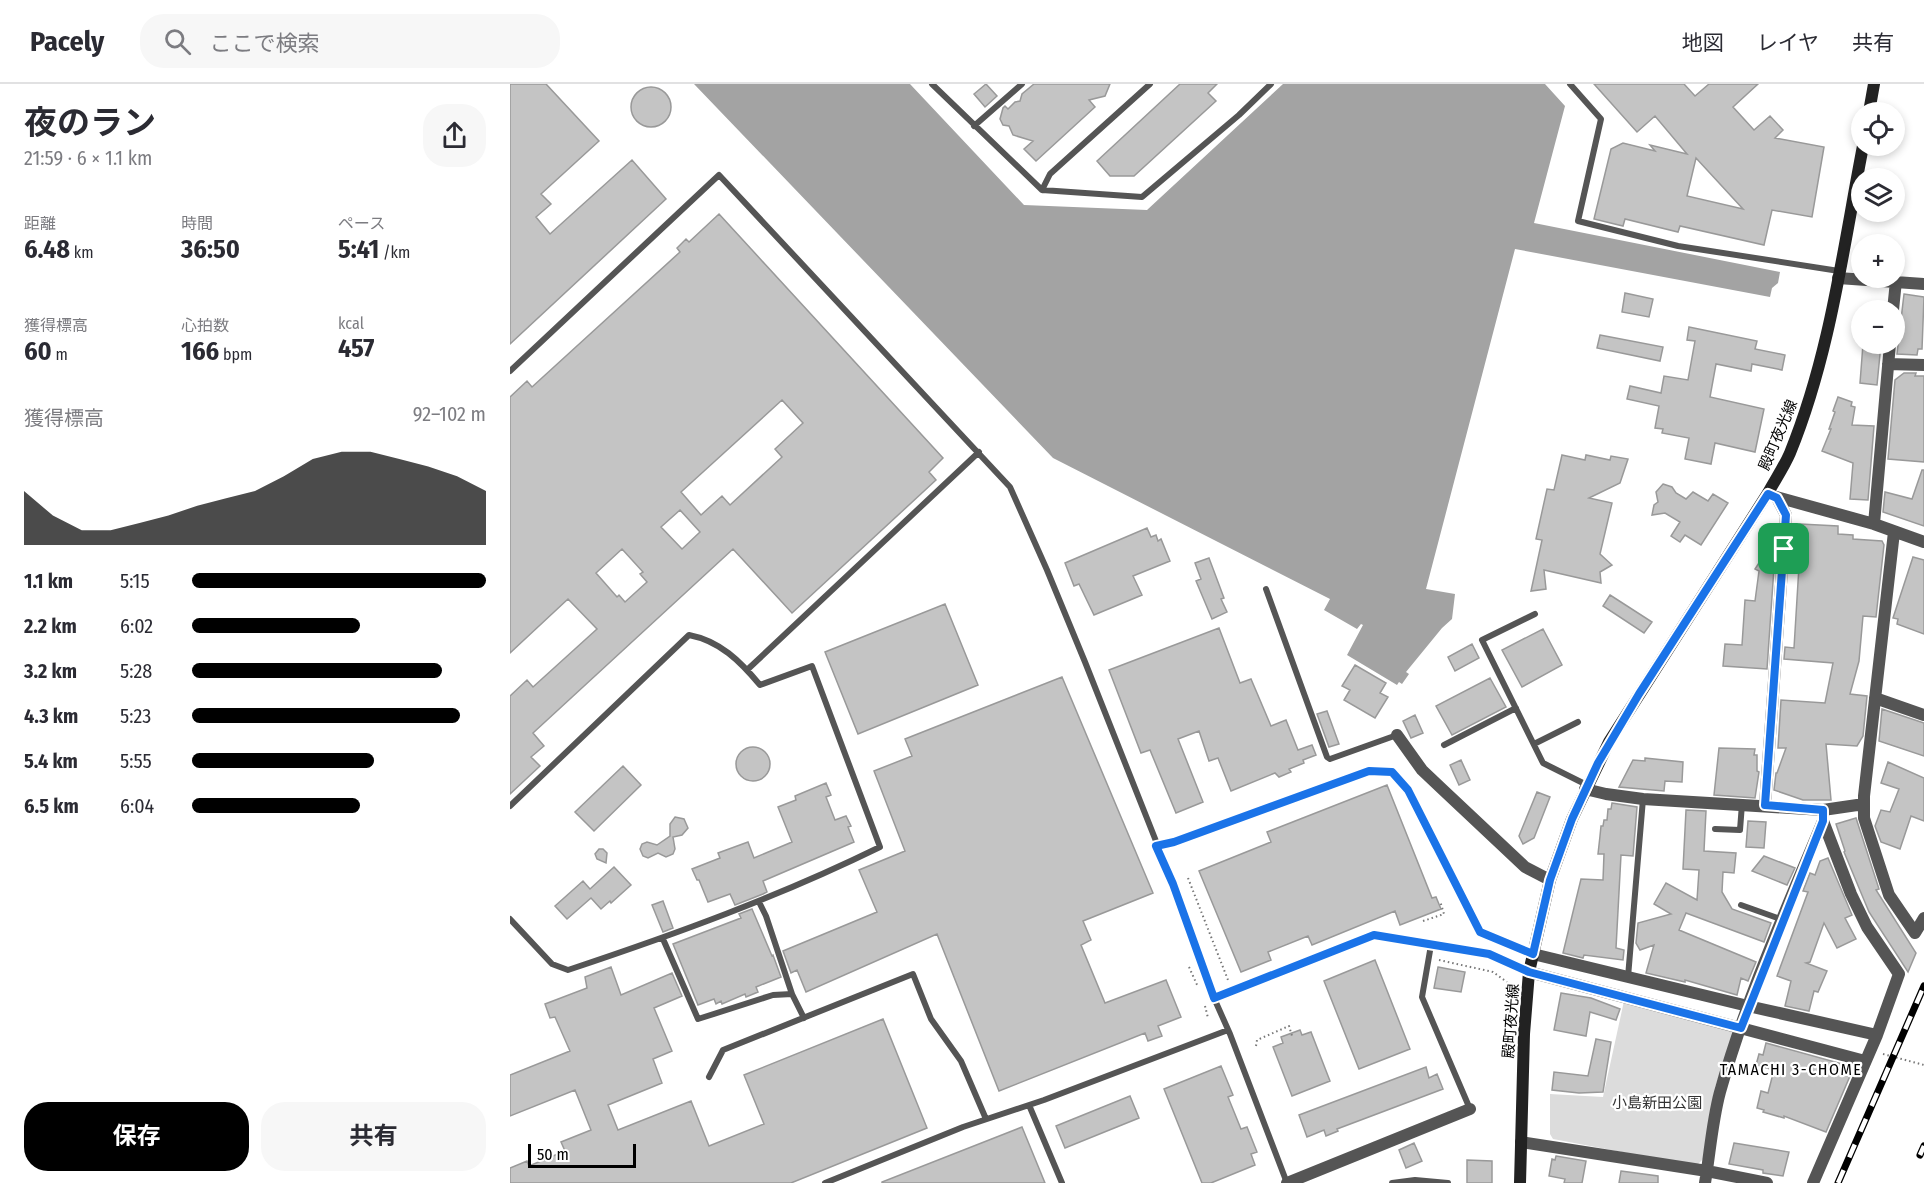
<!DOCTYPE html>
<html lang="ja">
<meta charset="utf-8">
<style>
body{margin:0;font-family:"Fira Sans Condensed","Noto Sans JP",sans-serif;background:#f7f7f7;color:#2b2b33;height:100vh;display:flex;flex-direction:column;font-size:22px;white-space:nowrap}
*{box-sizing:border-box;margin:0}
p{font-size:20px;color:#7c7c81}
.icon{flex:none;width:33px;height:33px;fill:none;stroke:currentColor;stroke-width:2;stroke-linecap:round;stroke-linejoin:round}
.map{position:relative;flex:1;overflow:hidden}
.drawer{display:flex;flex-direction:column;background:#fff;width:510px}
.drawer>*{flex:none}
.controls{position:absolute;left:1341px;top:18px;display:grid;gap:12px}
.controls a{display:grid;place-items:center;width:54px;height:54px;border-radius:50%;background:#fff;box-shadow:0 3px 9px #0003;font-size:30px}
.scale{position:absolute;left:18px;bottom:15px;width:108px;box-sizing:border-box;padding-left:6px;border:3px solid #000;border-top:0;font-size:16px;line-height:21px;white-space:nowrap;color:#000;-webkit-text-stroke:4px #fff;paint-order:stroke}
.pin{position:absolute;display:grid;place-items:center;width:51px;height:51px;color:#fff;margin:-26px;border-radius:12px;box-shadow:0 3px 9px #0006}
.round{display:grid;place-items:center;flex:none;width:63px;height:63px;border-radius:24px;background:#f7f7f7}
.head{display:flex;align-items:center;justify-content:space-between;height:102px;padding:0 24px}
h1{font-size:33px;font-weight:700;line-height:45px}
.figures{display:grid;grid-template-columns:repeat(3,1fr);gap:9px;height:102px;padding:6px 24px}
.figures div{display:grid;align-content:center}
.figures b{font-size:26px;font-weight:700}
.figures small{font-size:16px;font-weight:400}
.figures p{font-size:16px}
.chart{height:168px;padding:12px 24px}
.chart p{display:flex;justify-content:space-between}
.chart svg{width:100%;height:108px;margin-top:6px;fill:#000;opacity:.7}
.primary-button{display:flex;gap:12px;margin-top:auto;padding:12px 24px}
.primary-button a{flex:1;height:69px;border-radius:24px;background:#000;color:#fff;font-size:24px;font-weight:700;line-height:69px;text-align:center}
.primary-button a+a{background:#f7f7f7;color:#2b2b33}
ul{padding:0 24px;list-style:none;font-size:20px}
li{display:grid;grid-template-columns:96px 72px 1fr;align-items:center;height:45px}
li i{height:15px;border-radius:8px;background:#000}
header{display:flex;align-items:center;gap:36px;box-sizing:border-box;height:84px;padding:0 30px;background:#fff;border-bottom:2px solid #e1e1e2}
header strong{font-size:28px}
nav{display:flex;gap:33px;margin-inline-start:auto;font-size:21px}
.search{width:420px;height:54px;background:#f7f7f7;display:flex;align-items:center;gap:15px;box-sizing:border-box;padding:0 21px;border-radius:24px;color:#7c7c81;font-size:22px}
main{display:flex;flex:1;min-height:0}
.map>svg:first-child{display:block}
.green{fill:#dcdcdc}
.water{fill:#a3a3a3}
.building{fill:#c4c4c4;stroke:#999;stroke-width:1.5;fill-rule:evenodd}
.lines{fill:none;stroke-linecap:round;stroke-linejoin:round}
.path{stroke:#777;stroke-width:2;stroke-dasharray:1.5 3;stroke-linecap:butt}
.lane{stroke:#555;stroke-width:6}
.street{stroke:#555;stroke-width:12}
.secondary{stroke:#222;stroke-width:12}
.rail-casing{stroke:#000;stroke-width:7}
.rail{stroke:#fff;stroke-width:4.5;stroke-dasharray:14;stroke-linecap:butt}
.route-casing{stroke:#fff;stroke-width:12}
.route{stroke:#1a73e8;stroke-width:8}
.labels{text-anchor:middle;stroke-width:4.5;stroke-linejoin:round;paint-order:stroke}
.street-label{font-size:15px;fill:#000;stroke:#fff}
.park-label{font-size:15px;fill:#333;stroke:#fff}
.neighbourhood-label{font-size:16px;letter-spacing:1.5px;fill:#000;stroke:#fff}
</style>
<header>
<strong>Pacely</strong>
<div class="search"><svg class="icon" aria-label="search" viewBox="0 0 24 24"><circle cx="10" cy="10" r="6"/><path d="M15 15l6 6"/></svg>ここで検索</div>
<nav><a>地図</a><a>レイヤ</a><a>共有</a></nav>
</header>
<main>
<section class="drawer">
<div class="head"><div><h1>夜のラン</h1><p>21:59 · 6 × 1.1 km</p></div><a class="round"><svg class="icon" aria-label="share" viewBox="0 0 24 24"><path d="M12 15V3M7 8l5-5 5 5M5 13v7h14v-7"/></svg></a></div>
<div class="figures">
<div><p>距離</p><b>6.48<small> km</small></b></div>
<div><p>時間</p><b>36:50</b></div>
<div><p>ペース</p><b>5:41<small> /km</small></b></div>
</div>
<div class="figures">
<div><p>獲得標高</p><b>60<small> m</small></b></div>
<div><p>心拍数</p><b>166<small> bpm</small></b></div>
<div><p>kcal</p><b>457</b></div>
</div>
<div class="chart"><p><span>獲得標高</span>92–102 m</p>
<svg viewBox="0 0 160 44" preserveAspectRatio="none"><path d="M0 44V22L10 32L20 38L30 38L40 35L50 32L60 28L70 25L80 22L90 16L100 9L110 6L120 6L130 9L140 12L150 16L160 22V44z"/></svg>
</div>
<ul>
<li><b>1.1 km</b>5:15<i style="width:100%"></i></li>
<li><b>2.2 km</b>6:02<i style="width:57%"></i></li>
<li><b>3.2 km</b>5:28<i style="width:85%"></i></li>
<li><b>4.3 km</b>5:23<i style="width:91%"></i></li>
<li><b>5.4 km</b>5:55<i style="width:62%"></i></li>
<li><b>6.5 km</b>6:04<i style="width:57%"></i></li>
</ul>
<div class="primary-button"><a>保存</a><a>共有</a></div>
</section>
<div class="map">
<svg width="1414" height="1099" viewBox="0 0 1414 1099">
<rect width="100%" height="100%" fill="#fff"/>
<path class="green" d="M1114,917L1225,946L1205,1003L1193,1075L1186,1082L1043,1055L1040,1050V1010L1093,1013Z"/>
<path class="water" d="M184,0H400L514,121L637,126L773,0H1035L1055,22L1024,139L1270,188L1268,199L1262,204L1260,213L1005,165L916,505L945,510L942,535L932,544L896,588L899,590L892,600L889,598L887,601L837,571L853,541L851,540L847,545L814,526L820,515L543,374Z"/>
<path class="building" d="M0,0H36L89,57L31,110L41,120L26,133L40,150L122,76L156,115L0,260Z
M476,0L487,12L475,23L464,10Z
M524,0H600L595,12L579,16L585,23L526,77L514,65L523,57L503,51L499,42L493,41L490,35L493,24L495,22L498,25L505,18L510,17L512,10Z
M670,0H707L698,9L706,17L624,92H600L587,77Z
M1084,0H1174L1185,12L1199,0H1248L1223,23L1244,46L1260,32L1273,46L1265,54L1314,63L1302,133L1262,126L1254,161L1170,142L1168,148L1115,135L1113,142L1084,135L1101,65L1113,59L1145,67L1140,61L1177,70L1145,32L1127,48ZM1186,74L1233,125L1177,112Z
M121 23a20 20 0 1 1 40 0a20 20 0 1 1-40 0Z
M209,130L433,374L419,388L426,396L282,529L223,465L23,649L34,662L21,673L30,682L0,710V612L17,596L23,603L87,545L58,515L0,569V313L17,297L22,303L170,168L167,164L176,155L179,158ZM272,316L293,339L265,365L272,373L220,421L212,412L191,431L171,408ZM170,426L190,448L172,465L151,443ZM112,465L133,488L130,490L137,498L115,518L109,511L107,513L86,489Z
M1115,209L1143,215L1139,233L1112,228Z
M1394,210L1414,213L1412,265H1408L1407,271L1387,270Z
M1179,243L1247,257L1245,265L1275,271L1272,286L1242,280L1241,287L1206,280L1200,313L1254,325L1245,368L1205,359L1201,380L1175,375L1179,354L1152,349L1153,345L1145,344L1149,322L1117,315L1120,302L1151,309L1154,292L1178,296L1185,257L1177,256Z
M1090,251L1153,263L1150,277L1087,264Z
M1353,260H1371L1367,301L1350,299Z
M1394,289H1406L1405,292H1414V378L1378,375L1385,296Z
M1328,313L1342,318L1341,322L1345,323L1342,341L1364,342L1358,416L1340,415L1343,379L1312,367L1321,345H1319L1325,328L1323,327Z
M1052,371L1075,376L1076,371L1100,376L1101,372L1118,375L1110,399L1079,414L1102,419L1090,470L1102,481L1090,488L1091,499L1034,486L1036,505L1021,507L1032,456L1026,455L1037,405L1044,406Z
M1412,386H1414V442L1373,428L1375,408L1402,415Z
M1153,400L1162,403L1166,409L1176,415L1183,408L1198,417L1203,410L1218,419L1191,461L1175,451L1170,458L1161,452L1170,438L1155,429L1142,431L1144,421L1148,418L1146,408Z
M1290,440L1328,442V450L1343,451V455L1372,457L1374,461L1366,533L1353,532L1349,577L1340,610L1357,612L1353,652L1347,662L1316,660L1321,716H1293L1264,706L1266,689H1267L1276,664H1268L1271,616L1315,619L1323,579L1274,575L1275,563L1284,564L1289,482H1281L1284,444H1289Z
M637,444L641,453L646,451L648,457L651,455L660,477L623,492L632,511L584,531L569,500L564,502L555,479Z
M1258,465L1265,469L1257,585L1213,582L1215,560L1232,561L1235,516L1245,517L1249,487L1245,485Z
M1403,473L1414,476V550L1387,540L1388,535L1383,534Z
M699,474L714,514L711,515L717,528L702,535L686,497L691,495L685,479Z
M1100,511L1142,538L1134,549L1093,522Z
M435,520L468,601L348,650L315,568Z
M709,544L730,599L741,595L761,642L776,636L788,666L802,661L806,671L793,676L794,679L779,685L781,688L769,693L765,689L721,707L708,674L699,677L689,647L668,655L693,718L666,729L640,666L631,669L599,586Z
M1033,545L1052,581L1012,603L992,566Z
M962,560L969,574L945,587L938,573Z
M845,581L876,599L870,609L878,613L865,634L834,616L840,606L832,602Z
M552,593L643,809L573,837L581,856L571,861L595,919L656,896L671,933L648,942L652,952L638,957L635,949L489,1007L427,850L296,908L287,886L281,889L273,867L367,828L349,786L395,767L364,687L402,672L395,655Z
M980,594L996,623L942,651L926,622Z
M1372,625L1414,639V672L1369,657Z
M817,627L829,660L819,663L807,630Z
M905,631L913,649L901,654L893,637Z
M226 680a17 17 0 1 1 34 0a17 17 0 1 1-34 0Z
M1209,664L1245,665L1244,671H1247V687L1249,688L1245,714L1204,711Z
M1135,674L1173,678L1172,698L1155,697L1154,707L1109,703L1123,676L1135,677Z
M951,676L960,696L949,701L940,681Z
M1378,678L1414,694V737L1401,732L1390,765L1371,758L1365,742L1371,726L1380,728L1389,705L1371,699Z
M113,682L131,701L84,747L65,728Z
M316,699L321,711L316,713L325,736L336,732L341,742L338,743L344,758L253,797L257,808L253,810L225,821L220,810L198,818L189,796H187L182,785L210,774L208,769L238,758L244,774L282,758L268,723L286,716L285,712Z
M877,701L922,814L926,813L931,825L890,841L885,827L802,861L798,852L758,868L761,876L731,888L689,787L761,758L757,748Z
M1027,708L1040,713L1024,754L1013,760L1009,752Z
M1102,719L1127,723L1123,772L1111,771L1106,864L1114,866L1113,876L1074,871L1073,874L1053,869L1071,795L1093,796L1094,770H1088L1090,752L1091,742H1093L1094,736H1097L1098,725H1101Z
M1176,726L1196,727L1194,767L1226,769L1224,789L1213,788L1212,808L1222,825L1261,839L1254,858L1176,829L1169,846L1246,878L1238,897L1231,894L1227,911L1175,896V898L1136,889L1144,861L1130,866L1126,859L1128,839L1161,830L1144,820L1156,799L1187,816L1189,786L1173,785Z
M165,733L174,735L178,744L172,751L163,753L165,765L163,770L156,773L148,769L138,774L133,772L130,765L132,760L137,758L147,761L160,752V740Z
M1346,734L1369,805L1366,806L1406,869L1398,888L1359,828L1334,768L1335,767L1326,740Z
M1238,737L1256,738L1254,764L1236,763Z
M89,765H93L97,769L96,779L87,775L85,770Z
M1254,772L1285,784L1277,801L1242,787Z
M1318,774L1342,831L1335,834L1346,855L1327,864L1314,839L1300,878L1296,879L1317,887L1308,908L1304,907L1299,927L1275,922L1281,897L1267,892L1298,808L1293,807L1300,789L1305,791L1310,777Z
M104,783L121,801L101,819L100,817L91,825L81,814L57,835L45,822L73,797L80,805Z
M153,817L163,844L153,848L142,821Z
M242,825L262,872L263,871L271,893L246,903L248,908L236,913L235,910L212,920L211,917L206,920L204,915L188,921L163,860L231,834L229,830Z
M865,876L900,965L849,985L814,897Z
M101,883L111,911L162,889L172,912L144,924L162,967L143,975L152,999L98,1021L108,1046L181,1017L199,1062L254,1040L234,991L373,935L417,1044L281,1099H0V1084L17,1077L19,1082L55,1067L51,1058L81,1046L65,1006L0,1032V991L60,967L45,933L40,934L35,920L77,904L75,893Z
M928,883L955,888L951,908L924,904Z
M1051,909L1081,914L1110,925L1106,936L1080,928L1076,952L1044,946Z
M790,946L792,951L801,948L820,997L782,1012L763,963L773,959L771,953Z
M1086,955L1101,958L1093,1008L1069,1009L1042,1006L1044,988L1078,992Z
M1256,959L1336,981L1334,991L1340,992L1316,1048L1274,1032V1034L1253,1028L1254,1026L1247,1024L1251,1007L1258,1009L1264,986L1246,981L1249,970L1253,971Z
M711,982L723,1011L718,1013L731,1045L737,1043L747,1068L741,1070L745,1081L701,1099H692L654,1005Z
M916,983L919,994L927,990L933,1005L827,1045L828,1047L816,1052L814,1046L797,1053L789,1031Z
M620,1012L629,1034L555,1064L546,1042Z
M512,1043L535,1099H372V1098Z
M904,1059L912,1077L896,1084L889,1066Z
M1224,1059L1279,1068L1273,1092L1253,1089V1086L1219,1080Z
M1046,1072L1076,1077L1072,1099H1054L1055,1095L1039,1092L1042,1075L1045,1076Z
M957,1076L982,1077V1099H957Z
M1111,1087L1148,1092V1099H1109Z"/>
<g class="lines">
<path class="path" d="M678,794L718,896
M913,837L934,830L930,817
M929,876L983,888L997,898
M679,883L688,903
M695,922L698,934
M746,962L747,956L779,942L782,952
M1373,970L1414,981"/>
<path class="lane" d="M422,0L532,106L632,113L729,31L761,0
M1060,0L1091,35L1068,137L1168,162L1329,187
M464,42L512,0
M532,106L540,90L640,0
M0,287L209,91L500,403L537,486L575,578L663,800L704,914L720,950L777,1099
M756,505L817,673L820,675L887,651
M1025,530L972,556L1033,679L1077,701
M237,586L469,368
M1024,660L1068,638
M934,661L1006,624
M0,722L179,551C210,557 230,577 250,601L302,582L370,763C268,813 166,850 58,886L42,880L0,835
M1205,745L1230,746L1232,720
M646,762L664,758L859,687L882,688L898,706L970,848L1023,870
M249,818L256,832L282,910
M1231,821L1273,836
M153,855L188,935L263,911L282,910L294,934
M921,861L912,913L960,1025
M1118,893L1133,715
M704,914L864,851L979,870L1019,888
M199,993L213,966L403,890L421,935L451,977L476,1035
M519,1021L552,1099
M315,1099L453,1043L534,1016L718,946
M882,1099L905,1096L938,1099"/>
<path class="street" d="M1328,194L1414,200
M1383,226L1386,197
M1378,280L1414,281
M1263,412L1364,440L1414,458
M1364,440L1380,260
M1384,448L1354,712V734L1379,811L1405,849L1414,834
M1365,614L1414,631
M887,651L912,686L931,704L1015,783L1040,796
M1075,705L1096,710L1133,715L1313,726L1354,720
M1255,721L1276,431L1267,414
M1023,870L1238,922L1367,951
M1019,888L1355,977
M1011,1058L1197,1087L1257,1099
M777,1099L960,1025
M1195,1099C1200,1069 1202,1038 1210,1008C1236,915 1276,826 1313,737V726
M1303,1099L1367,951L1389,890L1357,843L1341,810L1313,737"/>
<path class="secondary" d="M1359,28L1364,0
M1010,1099L1014,950L1019,888L1040,796L1062,735L1099,658L1258,409C1265,396 1274,383 1280,369C1320,271 1333,165 1353,62"/>
<defs>
<path id="rail" d="M1410,1071L1414,1062
M1328,1099L1414,902"/>
</defs>
<use href="#rail" class="rail-casing"/>
<use href="#rail" class="rail"/>
</g>
<g class="lines">
<defs>
<path id="route" d="M1258,410L1267,414L1276,431L1255,721L1313,726V737L1231,944L1019,888L979,870L864,851L704,914L663,800L646,762L664,758L859,687L882,688L898,706L970,848L1023,870L1040,796L1062,735L1088,679L1129,610Z"/>
</defs>
<use href="#route" class="route-casing"/>
<use href="#route" class="route"/>
</g>
<g class="labels">
<g class="street-label">
<text transform="translate(1268 351) rotate(-67)" y="5">殿町夜光線</text>
<text transform="translate(1001 937) rotate(-86)" y="5">殿町夜光線</text>
</g>
<g class="park-label">
<text x="1147" y="1024">小島新田公園</text>
</g>
<g class="neighbourhood-label">
<text x="1281" y="991">TAMACHI 3-CHOME</text>
</g>
</g>
</svg>
<div class="controls">
<a><svg class="icon" aria-label="locate" viewBox="0 0 24 24"><circle cx="12" cy="12" r="6"/><path d="M12 2v4M12 18v4M2 12h4M18 12h4"/></svg></a>
<a><svg class="icon" aria-label="layers" viewBox="0 0 24 24"><path d="M12 4l9 5-9 5-9-5zM3 14l9 5 9-5"/></svg></a>
<a>+</a>
<a>−</a>
</div>
<div class="scale">50 m</div>
<div class="pin" style="left:1274px;top:465px;background:#1e9e55"><svg class="icon" aria-label="arrive" viewBox="0 0 24 24"><path d="M6 21V4h12l-3 4 3 4H6"/></svg></div>
</div>
</main>
